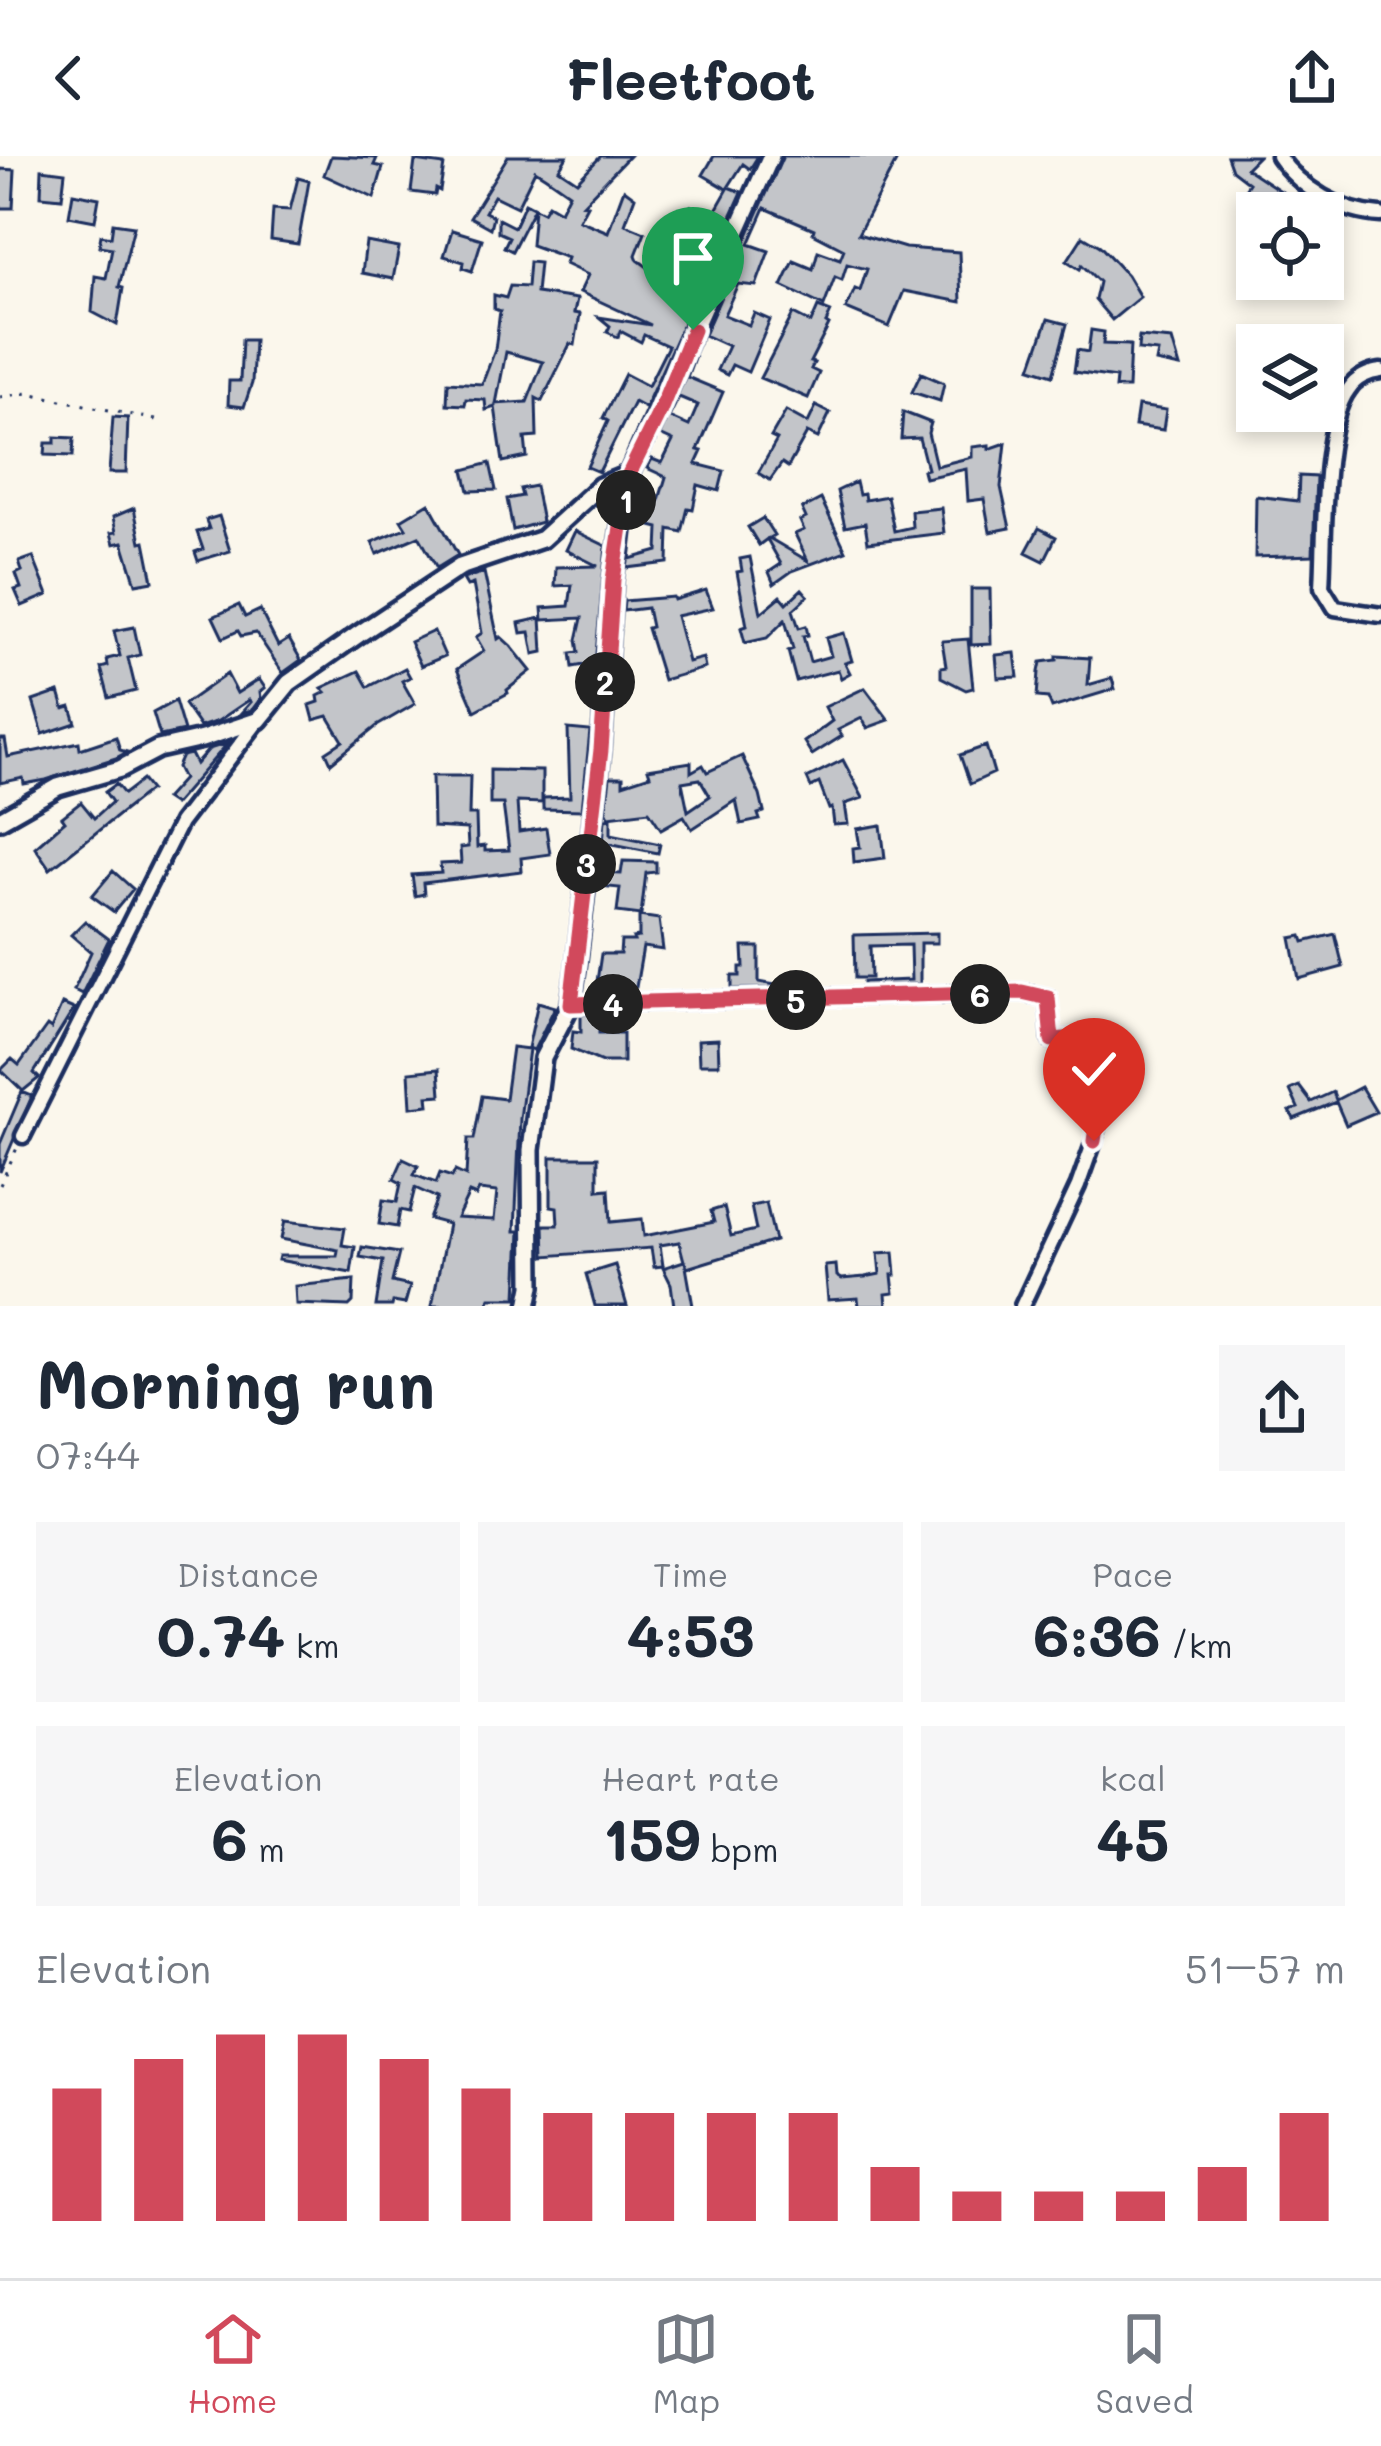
<!DOCTYPE html>
<meta charset="utf-8">
<style>
body{margin:0;font-family:Mali,sans-serif;background:#f6f6f7;color:#1f2937;height:100vh;display:flex;flex-direction:column;font-size:45px;white-space:nowrap}
*{box-sizing:border-box;margin:0}
p{font-size:39px;color:#747a83}
.icon{flex:none;width:66px;height:66px;fill:none;stroke:currentColor;stroke-width:2;stroke-linecap:round;stroke-linejoin:round}
.map{position:relative;height:1150px;overflow:hidden}
.panel{display:flex;flex-direction:column;background:#fff;flex:1}
.panel>*{flex:none}
.buttons{position:absolute;left:1236px;top:36px;display:grid;gap:24px}
.buttons a{display:grid;place-items:center;width:108px;height:108px;border-radius:0px;background:#fff;box-shadow:0 6px 18px #0003;font-size:60px}
.pin{position:absolute;display:grid;place-items:center;width:102px;height:102px;color:#fff;margin:-123px -51px;border-radius:50% 50% 50% 0;rotate:-45deg;box-shadow:0 0 12px #0007}
.pin .icon{rotate:45deg}
.km{position:absolute;width:60px;height:60px;margin:-30px;border-radius:50%;background:#222;color:#fff;font-size:33px;line-height:60px;text-align:center}
.round{display:grid;place-items:center;flex:none;width:126px;height:126px;border-radius:0px;background:#f6f6f7}
.headline{display:flex;align-items:center;justify-content:space-between;height:204px;padding:0 36px}
h1{font-size:66px;font-weight:800;line-height:90px}
.figures{display:grid;grid-template-columns:repeat(3,1fr);gap:18px;height:204px;padding:12px 36px}
.figures div{display:grid;align-content:center;border-radius:0px;background:#f6f6f7;text-align:center}
.figures b{font-size:60px;font-weight:800}
.figures small{font-size:33px;font-weight:400}
.figures p{font-size:33px}
.chart{height:336px;padding:24px 36px}
.chart p{display:flex;justify-content:space-between}
.chart svg{width:100%;height:216px;margin-top:12px;stroke:#d1495b;stroke-width:6}
header{display:flex;justify-content:space-between;align-items:center;height:156px;padding:0 36px;background:#fff;font-size:54px;font-weight:800}
.menu{display:flex;justify-content:space-around;align-items:center;height:168px;border-top:3px solid #e0e1e3;background:#fff;font-size:33px;color:#747a83}
.menu a{display:grid;justify-items:center;gap:6px}
.menu .active{color:#d1495b}
.map>svg:first-child{display:block}
.building{fill:#c3c5c9;stroke:#1b2f5e;stroke-width:3;fill-rule:evenodd}
.lines{fill:none;stroke-linecap:round;stroke-linejoin:round}
.minor-casing{stroke:#1b2f5e;stroke-width:21}
.tertiary-casing{stroke:#1b2f5e;stroke-width:24}
.path{stroke:#1b2f5e;stroke-width:3;stroke-dasharray:3 9;stroke-linecap:butt}
.minor{stroke:#fbf7ec;stroke-width:12}
.tertiary{stroke:#fbf7ec;stroke-width:15}
.route-casing{stroke:#fff;stroke-width:24}
.route{stroke:#d1495b;stroke-width:15}
</style>
<header><svg class="icon" aria-label="back" viewBox="0 0 24 24"><path d="M15 5l-7 7 7 7"/></svg>Fleetfoot<svg class="icon" aria-label="share" viewBox="0 0 24 24"><path d="M12 15V3M7 8l5-5 5 5M5 13v7h14v-7"/></svg></header>
<div class="map">
<svg width="1381" height="1150" viewBox="0 0 1381 1150">
<rect width="100%" height="100%" fill="#fbf7ec"/>
<filter id="ink" filterUnits="userSpaceOnUse"><feTurbulence type="fractalNoise" baseFrequency=".00833" numOctaves="2"/><feDisplacementMap in="SourceGraphic" scale="24" xChannelSelector="R" yChannelSelector="G"/><feConvolveMatrix kernelMatrix="1 2 1 2 8 2 1 2 1" color-interpolation-filters="sRGB"/></filter>
<g filter="url(#ink)">
<path class="building" d="M331,0L377,2L374,9L383,11L374,42L324,19Z
M508,0H567L559,13L577,25L601,0H629L583,48L587,49L579,64L608,76L624,33L635,41L625,68L645,76L636,99L638,104L664,123L696,67L685,61L691,50L712,61L729,31L742,36L720,85L715,93L710,90L695,117L700,119L691,135L696,138L645,252L634,246L599,316L587,311L608,265L603,262L625,218L648,230L668,190L644,179L641,186L620,175L618,181L607,176L610,170L599,161L651,169L580,136L588,119L565,108L567,102L531,89L534,52L512,95L504,91L509,81L498,76V63L514,71L525,47L543,56L548,48L560,55L569,37L546,21L535,14L517,51L494,40L485,56L493,60L490,72L470,61Z
M714,0H758L750,13L743,8L727,33L703,19Z
M783,0H899L858,78L905,92L959,96L961,146L904,135L889,171L846,153L855,133L860,135L867,113L847,108L842,124L835,121L824,150L782,130L794,105L813,113L818,95L840,103L844,93L813,77L814,73L765,52L749,88L769,95L756,130L738,128L724,159L749,169L754,157L770,164L748,216L732,209L727,219L717,214L728,190L704,179Z
M1227,0H1258L1246,12L1314,57H1261L1239,42L1249,27L1232,14Z
M415,5L444,9L440,35L436,33L435,39L411,36Z
M0,13L15,14L13,52H0Z
M42,13L65,16L62,42L41,40Z
M298,22L309,25L298,88L271,84L273,53L290,54Z
M73,37L99,42L95,65L69,60Z
M113,67L134,70L119,131L123,132L117,169L92,156L95,120L106,122L112,92L99,90L101,79L111,81Z
M452,74L482,83L472,115L463,112L464,106L444,100Z
M1083,80L1100,90L1127,119L1140,141L1112,164L1095,144L1099,126L1082,109L1080,113L1067,105Z
M366,86L399,92L393,123L362,117Z
M529,106L539,107L536,137L577,143L574,157L580,158L575,189L570,188L542,245L536,242L537,281L525,282L527,301L503,306L495,251L486,254L485,244L466,243L465,249L447,248L448,226L482,228L495,194L500,155L494,153V139L506,142L510,130L527,131ZM506,196L543,206L527,246L496,248Z
M818,151L831,156L826,167L829,169L810,206L814,207L811,213L819,217L808,242L760,222L793,158L811,167Z
M1048,163L1067,168L1053,219L1031,212Z
M1091,174L1104,176L1103,188L1130,189L1128,232H1115L1116,222L1074,216L1077,194L1088,196Z
M1139,181L1172,184L1180,211L1156,206L1158,196L1138,194Z
M242,184H254L252,227L244,251L228,249L229,225H240Z
M695,199L687,221L723,236L698,294L702,295L696,308L724,315L719,335L698,329L693,353L688,352L682,376L669,373L668,407L627,412L635,361L630,403L658,395L659,372L651,370L666,321L647,312L652,303L662,307L673,285L660,279ZM679,241L698,249L689,270L669,261Z
M921,217L944,227L940,245L912,236Z
M816,250L830,257L818,282L807,277L788,311L782,307L770,324L758,317L777,284L771,281L786,255L808,267Z
M1138,250L1166,254L1163,274L1135,270Z
M903,256L931,267L928,277L936,310L972,301V291L989,289V293L1006,287L1001,331L1010,372L990,376L984,343L968,345L966,313L925,322L923,314L927,313L919,282L901,283Z
M113,261L128,262L126,317H109Z
M55,281L74,282L73,300L45,299L46,287H55Z
M490,307L496,334L469,335L464,314Z
M1299,320L1316,321L1313,399L1255,401L1256,340L1298,345Z
M856,326L859,339L864,338L865,344L887,340L894,375L912,371L911,355L941,352L944,377L868,386L865,367L845,371L837,335Z
M535,330L542,366L513,374L507,343L522,340L520,333Z
M821,343L846,395L792,415L774,428L769,416L781,408L767,383L759,389L748,371L763,362L774,379L769,382L808,405L795,378L804,374L800,365L806,362L802,353Z
M429,347L458,399L437,412L419,380L377,398L372,386L406,372L401,364Z
M134,352L141,386L145,385L153,425L136,428L123,386L114,388L111,377L116,376L113,361Z
M219,360L230,395L198,405L195,396L203,393L197,376L209,373L206,364Z
M1039,372L1056,381L1044,405L1026,396Z
M575,375L606,390L594,519L591,520L589,508L573,511L571,497L579,496L577,484L582,462L543,464L542,452L569,450L572,429L555,430L556,411L598,410L566,394Z
M33,401L48,439L22,450L15,434L21,432L16,418L22,415L19,406Z
M750,401L761,457L781,440L787,447L802,433L808,440L793,454L799,472L806,470L808,479L803,480L810,506L831,500L826,482L844,477L852,505L845,507L850,517L841,522L838,514L796,525L788,495L793,493L785,464L767,482L745,487L741,472L747,470L737,416L742,415L740,403Z
M484,416L498,483L501,481L511,490L531,515L507,534L508,537L475,555L457,513L484,495L476,481L482,477L473,428L467,430L463,423Z
M971,433H990L991,488L971,489Z
M706,434L713,452L676,460L688,506L703,502L705,512L663,524L647,472L651,471L647,452L623,455L624,445L673,441L674,444Z
M239,449L245,461L260,454L278,490L289,483L301,504L283,517L256,477L241,480L238,475L223,482L213,461Z
M541,462L543,496L534,498L530,476L521,477L519,467Z
M134,471L140,499L128,502L136,535L109,542L101,512L108,510L107,503L120,500L114,475Z
M434,475L445,500L421,510L410,486Z
M968,483L973,532L966,534L941,521V511L946,510L942,485Z
M1015,497L1018,521L998,522L996,499Z
M1057,500L1090,502L1088,529L1112,522L1115,533L1052,552L1048,542L1037,541L1039,516L1041,506L1057,504Z
M405,512L410,521L402,525L415,548L377,570L331,607L326,596L343,585L328,560L314,564L310,549L319,546L318,540L326,536L322,532L359,515L368,531Z
M227,518L237,537L259,523L265,532L260,536L261,542L252,554L241,557L251,546L249,544L218,565L200,571L184,548Z
M865,532L889,564L867,572L862,562L838,574L842,580L812,599L804,586L832,565L825,551Z
M59,536L64,553L71,551L76,567L43,578L33,545Z
M175,545L184,575L160,580L153,557Z
M568,573L590,575L582,654L543,653V642L570,641Z
M116,581L120,594L127,596L116,602L46,624L24,628L23,622L0,627V583H5L8,601L79,586L80,593Z
M228,587L174,649L165,643L183,623L177,611L182,600L191,598L196,608L209,593Z
M986,590L994,617L970,628L960,599Z
M742,600L760,639L764,656L758,658L760,664L741,668L736,644L692,673L684,660L661,673L649,655L609,660L606,654L610,621H623V628L650,619L648,613L691,606V616L703,609L707,616ZM700,623L710,640L688,655L682,626Z
M843,604L863,642L845,648L848,668L834,669L832,652L829,653L819,627L811,631L807,622Z
M490,614L542,615V647L517,646L519,676L546,672L550,698L521,702L522,715L423,727L424,738L415,740L412,719L441,717L440,708L461,707L460,692L468,691L467,673L433,671L432,620H470L469,659H476L477,691L485,690V695L509,694L503,648H490Z
M142,624L150,634L50,713L35,691L65,665L62,661L81,646L94,662L112,646L105,636L116,628L124,638Z
M611,662V678L660,688L658,697L603,686L605,663Z
M881,669L885,702L854,706L853,692L860,691L857,673Z
M623,705L656,706V716L646,717L641,759L617,756L620,732L598,730L599,717L621,718Z
M113,715L133,733L114,756L92,740Z
M639,760L659,763L663,794L643,791L636,831L596,832L601,798H620L621,785H634L633,782L639,781Z
M85,765L109,783L82,838L74,834L91,796L71,779Z
M937,777V787H920V828L863,830V826L911,824L910,789L870,790L871,822H855L854,779Z
M1335,778L1343,811L1299,823L1291,782L1302,780L1304,786Z
M743,791H759V826L791,832L732,833V820H740V811H744Z
M538,846L555,851L534,894L528,892Z
M62,848L74,853L34,917L39,922L23,935L1,914L12,903L19,909L47,870L51,873Z
M581,858H599V877H623V906H602L571,893L573,875L581,876Z
M718,883L719,908H699L698,884Z
M512,891L529,893L520,963L515,1075H520L517,1142H490L488,1150H432L448,1068L429,1063L437,1042L415,1032L409,1056L400,1054L397,1071L379,1068L383,1044L397,1046L401,1027L394,1023L403,1003L418,1010L414,1019L436,1027L440,1017L452,1021L455,1015L466,1020L468,983H474L482,940L505,943ZM479,1034L497,1036L494,1064L457,1062L469,1037L476,1040Z
M439,913L441,939L428,940L429,949L411,951L409,916Z
M1299,930L1311,946L1333,936L1336,944L1361,931L1376,956L1346,969L1336,946L1294,963L1290,955L1298,952L1290,934Z
M22,936L32,940L0,1016V988Z
M551,1001H598V1034L609,1033L611,1066L642,1063L644,1080L714,1066L711,1055L724,1051L731,1080L756,1074L751,1050L766,1047L775,1085L687,1112L685,1105L693,1150H674L671,1128L663,1112L684,1105L679,1086L660,1089L663,1110L654,1111L651,1092L545,1100L544,1069H558L557,1051L551,1050Z
M285,1065L345,1072L342,1089L355,1091L351,1117L278,1104L279,1100H337L338,1094L281,1083Z
M362,1091L399,1097L392,1126L410,1130L405,1148L393,1146L392,1150H376L383,1105L360,1101Z
M894,1096L896,1119H892L894,1137L886,1138L887,1150H859L858,1142L828,1144L825,1110L836,1109L837,1120L842,1123L865,1121L880,1118L878,1097Z
M615,1109L627,1150H595L586,1118Z
M354,1124L353,1146L349,1150L296,1148L295,1130Z"/>
<g class="lines">
<defs>
<path id="minor" d="M1278,0C1300,32 1341,57 1381,59
M1381,215C1369,216 1356,222 1349,233C1321,270 1325,384 1322,431L1335,452L1381,459
M571,848L1022,836L1048,842L1051,884L1090,881L1105,930L1094,985L1078,1030L1022,1150
M23,980L180,667L258,565"/>
<path id="tertiary" d="M0,664L58,631L120,613L158,593L202,583L259,564L289,527L359,478L460,411L542,383L600,330L629,318
M528,1150L532,1130L531,994L543,902L571,848L576,813L601,594L613,424L629,318L771,0"/>
</defs>
<use href="#minor" class="minor-casing"/>
<use href="#tertiary" class="tertiary-casing"/>
<path class="path" d="M0,241L28,237L156,264
M0,1029L17,992"/>
<use href="#minor" class="minor"/>
<use href="#tertiary" class="tertiary"/>
</g>
</g>
<g class="lines" filter="url(#ink)">
<defs>
<path id="route" d="M693,174L659,257L629,318L613,424L601,594L571,848L1022,836L1048,842L1052,884L1090,881C1109,922 1100,943 1094,985"/>
</defs>
<use href="#route" class="route-casing"/>
<use href="#route" class="route"/>
</g>
</svg>
<div class="buttons">
<a><svg class="icon" aria-label="locate" viewBox="0 0 24 24"><circle cx="12" cy="12" r="6"/><path d="M12 2v4M12 18v4M2 12h4M18 12h4"/></svg></a>
<a><svg class="icon" aria-label="layers" viewBox="0 0 24 24"><path d="M12 4l9 5-9 5-9-5zM3 14l9 5 9-5"/></svg></a>
</div>
<div class="pin" style="left:693px;top:174px;background:#1e9e55"><svg class="icon" aria-label="arrive" viewBox="0 0 24 24"><path d="M6 21V4h12l-3 4 3 4H6"/></svg></div>
<div class="pin" style="left:1094px;top:985px;background:#d93025"><svg class="icon" aria-label="check" viewBox="0 0 24 24"><path d="M5 12l5 5 9-10"/></svg></div>
<b class="km" style="left:626px;top:344px">1</b>
<b class="km" style="left:605px;top:526px">2</b>
<b class="km" style="left:586px;top:708px">3</b>
<b class="km" style="left:613px;top:848px">4</b>
<b class="km" style="left:796px;top:844px">5</b>
<b class="km" style="left:980px;top:838px">6</b>
</div>
<section class="panel">
<div class="headline"><div><h1>Morning run</h1><p>07:44</p></div><a class="round"><svg class="icon" aria-label="share" viewBox="0 0 24 24"><path d="M12 15V3M7 8l5-5 5 5M5 13v7h14v-7"/></svg></a></div>
<div class="figures">
<div><p>Distance</p><b>0.74<small> km</small></b></div>
<div><p>Time</p><b>4:53</b></div>
<div><p>Pace</p><b>6:36<small> /km</small></b></div>
</div>
<div class="figures">
<div><p>Elevation</p><b>6<small> m</small></b></div>
<div><p>Heart rate</p><b>159<small> bpm</small></b></div>
<div><p>kcal</p><b>45</b></div>
</div>
<div class="chart"><p><span>Elevation</span>51–57 m</p>
<svg viewBox="0 0 160 44" preserveAspectRatio="none"><path d="M5 44V17M15 44V11M25 44V6M35 44V6M45 44V11M55 44V17M65 44V22M75 44V22M85 44V22M95 44V22M105 44V33M115 44V38M125 44V38M135 44V38M145 44V33M155 44V22"/></svg>
</div>
</section>
<nav class="menu">
<a class="active"><svg class="icon" aria-label="home" viewBox="0 0 24 24"><path d="M3 11l9-7 9 7M6 9v11h12V9"/></svg>Home</a>
<a><svg class="icon" aria-label="map" viewBox="0 0 24 24"><path d="M3 6l6-2 6 2 6-2v14l-6 2-6-2-6 2zM9 4v14M15 6v14"/></svg>Map</a>
<a><svg class="icon" aria-label="saved" viewBox="0 0 24 24"><path d="M7 4h10v16l-5-4-5 4z"/></svg>Saved</a>
</nav>
